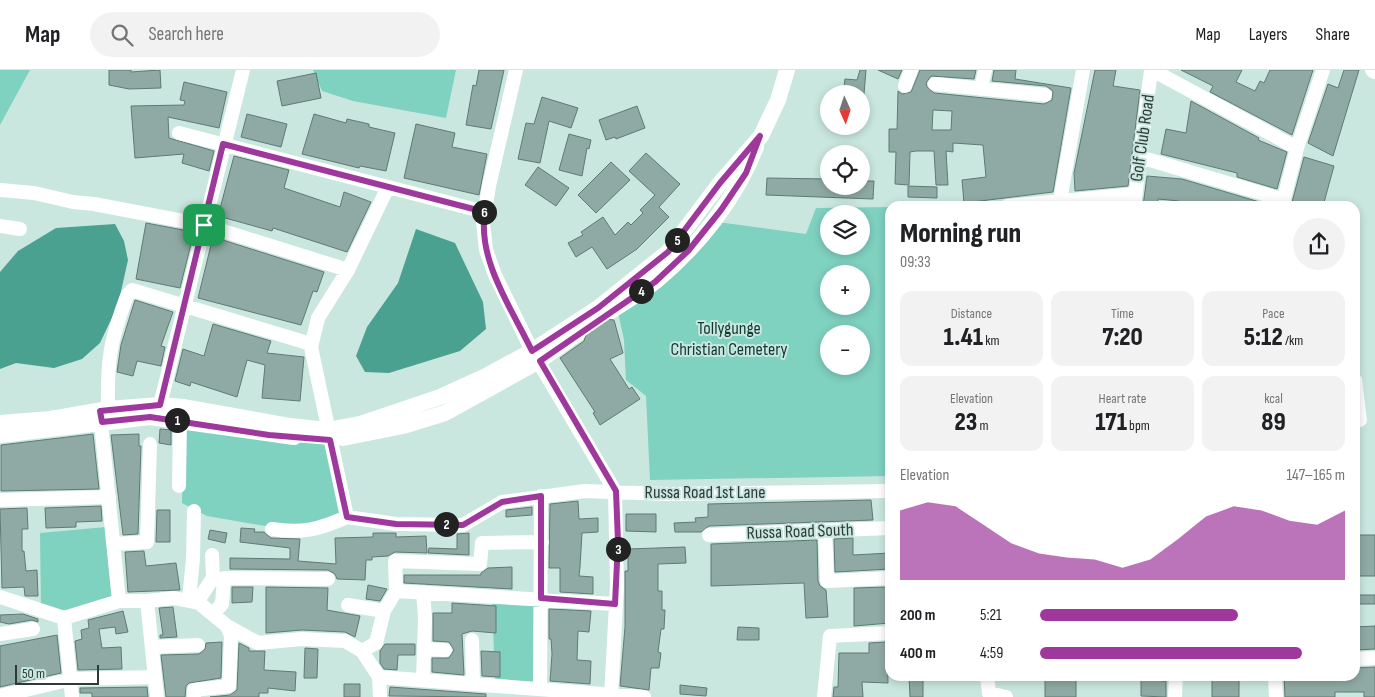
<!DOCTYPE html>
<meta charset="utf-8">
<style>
body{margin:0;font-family:"Sofia Sans Condensed",sans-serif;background:#f2f2f2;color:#202124;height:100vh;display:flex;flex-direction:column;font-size:19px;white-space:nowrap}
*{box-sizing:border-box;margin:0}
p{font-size:16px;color:#757577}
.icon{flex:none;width:28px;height:28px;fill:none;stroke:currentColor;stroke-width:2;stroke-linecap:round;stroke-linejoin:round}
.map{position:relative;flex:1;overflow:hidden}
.side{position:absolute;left:885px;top:131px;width:475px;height:480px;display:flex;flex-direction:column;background:#fff;border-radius:15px;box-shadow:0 2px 8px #0003}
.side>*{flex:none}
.needle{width:32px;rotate:177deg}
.tools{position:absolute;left:820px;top:15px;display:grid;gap:10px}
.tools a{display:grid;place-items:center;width:50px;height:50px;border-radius:50%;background:#fff;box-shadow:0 2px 8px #0003;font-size:25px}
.scale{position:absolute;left:15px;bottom:12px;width:84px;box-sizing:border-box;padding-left:5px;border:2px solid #2f3a38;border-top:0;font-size:14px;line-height:18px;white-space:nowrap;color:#2f3a38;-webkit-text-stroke:4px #c9e7df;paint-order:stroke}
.pin{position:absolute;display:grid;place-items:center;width:42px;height:42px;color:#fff;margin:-21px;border-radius:10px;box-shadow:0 2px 8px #0006}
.km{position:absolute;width:25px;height:25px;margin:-12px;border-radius:50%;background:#222;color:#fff;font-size:14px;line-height:25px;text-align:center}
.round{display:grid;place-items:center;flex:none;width:52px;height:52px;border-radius:26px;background:#f2f2f2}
.headline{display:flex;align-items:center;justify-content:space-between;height:85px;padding:0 15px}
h1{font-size:28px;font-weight:800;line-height:38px}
.figures{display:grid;grid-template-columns:repeat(3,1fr);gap:8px;height:85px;padding:5px 15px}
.figures div{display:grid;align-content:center;border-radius:12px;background:#f2f2f2;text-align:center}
.figures b{font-size:25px;font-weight:800}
.figures small{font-size:14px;font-weight:400}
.figures p{font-size:14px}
.chart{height:140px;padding:10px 15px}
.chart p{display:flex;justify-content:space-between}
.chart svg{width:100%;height:90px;margin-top:5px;fill:#9f389c;opacity:.7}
ul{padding:0 15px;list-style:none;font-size:16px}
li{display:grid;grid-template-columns:80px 60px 1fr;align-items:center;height:38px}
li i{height:12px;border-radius:6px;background:#9f389c}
header{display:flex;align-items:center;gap:30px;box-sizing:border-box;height:70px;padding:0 25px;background:#fff;border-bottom:1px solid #e0e0e0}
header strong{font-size:24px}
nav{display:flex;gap:28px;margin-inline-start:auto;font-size:18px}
.search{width:350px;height:45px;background:#f2f2f2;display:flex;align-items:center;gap:12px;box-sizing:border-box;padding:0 18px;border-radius:28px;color:#757577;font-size:19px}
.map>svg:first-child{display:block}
.green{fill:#7fd1c0;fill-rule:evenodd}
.water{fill:#4aa190}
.building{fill:#8faaa4;stroke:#5f7973;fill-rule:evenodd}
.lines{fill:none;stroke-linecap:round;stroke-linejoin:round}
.minor{stroke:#fff;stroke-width:14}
.tertiary{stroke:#fff;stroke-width:16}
.route-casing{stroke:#fff;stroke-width:10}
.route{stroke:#9f389c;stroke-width:6}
.labels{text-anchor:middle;stroke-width:4;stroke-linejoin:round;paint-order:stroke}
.street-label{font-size:18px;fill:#2f3a38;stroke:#c9e7df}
.park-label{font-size:18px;fill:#0f3831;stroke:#c9e7df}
</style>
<header>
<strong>Map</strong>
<div class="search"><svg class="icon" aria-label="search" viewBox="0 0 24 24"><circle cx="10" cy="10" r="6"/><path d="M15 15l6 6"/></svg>Search here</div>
<nav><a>Map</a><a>Layers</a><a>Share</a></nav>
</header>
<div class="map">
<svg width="1375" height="627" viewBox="0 0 1375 627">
<rect width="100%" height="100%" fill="#c9e7df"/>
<path class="green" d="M0,0H30L0,55Z
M313,0H456L446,48L353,31L322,21Z
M890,137V406L650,410L646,326L626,310L624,270L616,233L710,151L806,164L816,138ZM829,144H861V176H829ZM829,204H861V236H829ZM829,264H861V296H829Z
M183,348L322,357L343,447L294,461L207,446L182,433Z
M106,457L113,529L63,545L41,537L40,463Z
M492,528L539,531L538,616L495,611Z"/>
<path class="water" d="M115,154L124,171L128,190L118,235L100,273L82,289L54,298L16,293L0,299V202L18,181L56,158Z
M416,159L455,173L483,232L486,259L460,281L389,303L365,302L356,286L367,257L398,213Z"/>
<path class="building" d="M109,0H131V2L160,0L161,18L129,19L109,15Z
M479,0H504L491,59L466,55L473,15L476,16Z
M860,0H866L864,24H843L845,9L857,10Z
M878,0H902L898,9Z
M920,0H976L974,9L931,6L926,13L927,17L934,23L1044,34L1052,30L1053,21L1046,16L992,11L994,0H1016L1015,9L1071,18L1053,122L964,133L962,110L986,107L983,75L953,73V82L946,81L948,115H936L934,81H916L910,82L909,115L895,114L896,82H889V59H897L898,21L902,24L911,22ZM933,40L952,41L951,60H932Z
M1095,0H1116L1113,16L1140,20L1128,116L1075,121L1074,103Z
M1181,0H1242L1236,12L1255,21L1260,11L1264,13L1270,0H1313L1292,65L1210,22L1213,16Z
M1344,0H1359L1333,86L1308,73L1328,14L1338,18Z
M316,3L321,28L282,36L277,11Z
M184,12L227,22L219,58L168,47L169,68L214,81L209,101L182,93L184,84L135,88L131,36L184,35L185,31L180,30Z
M542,27L578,38L571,58L549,51L540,93L518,89L526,53L534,54Z
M1191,31L1259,68L1258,70L1287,82L1277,119L1237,107V103L1161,84L1166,59L1186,63Z
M637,36L645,58L616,69L615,67L606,70L599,50Z
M247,44L287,54L281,77L241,67Z
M314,44L346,53L347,49L369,54V57L395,63L386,101L360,96L359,98L302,84Z
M416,54L455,63L452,77L487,84L479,125L404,108Z
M569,64L591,70L589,79L587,78L582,106L559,100Z
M646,83L680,114L659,137L669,147L637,179L607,199L592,177L576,187L568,173L583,165L581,162L603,147L615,165L628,152L631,155L643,143L640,140L655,125L629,101Z
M234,86L289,100L284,118L340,137L344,122L371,132L347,182L273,158L272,161L218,146Z
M1304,87L1334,96L1323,136H1291Z
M611,92L630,110L596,143L578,125Z
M538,97L569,118L556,136L525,115Z
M1147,106L1182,109L1273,136H1192L1178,134L1179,131L1158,129L1157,136H1143Z
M767,108L829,109V116H861V111H874L873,129L766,125Z
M908,116L937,117V128L908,127Z
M146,153L194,162L180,218L136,209Z
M213,167L324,202L317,222L313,221L301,255L198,228Z
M135,230L173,242L161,276L165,277L161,296L137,291L133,306L117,302L121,275Z
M605,249L614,250L623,283L610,289L629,319L632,317L640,329L600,355L593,343L595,342L560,288L584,271L588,258Z
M213,254L271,271L267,283L304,287L300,331L262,328L265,295L247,290L237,327L191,312L190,316L175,311L183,279L204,286Z
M160,359L171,360V375L159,373Z
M93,364L99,419L1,421V375Z
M139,364V376H141L138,464L123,465L111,365Z
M871,430L873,450L709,456L701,462H675L674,453L696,452L695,448L708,447V434Z
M578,431L579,449L598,448V462L582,463L580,497L579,506L593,507V524L560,522V498H549L550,434Z
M101,436L102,451L76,452V457L46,458L45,438Z
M532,437V445L506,447V440Z
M27,438L28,459H22V481H24L26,501L37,500L38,526H25L24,517L2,518L0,439Z
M157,440H170V472H156Z
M626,444H656V462L626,461Z
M241,458L255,459L254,462H264L271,468L300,469L298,491L336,494L335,468L373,467V463H396V467L426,466L427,483L395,482L388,486L372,487V490H366L365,510L337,509L335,504L328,500L230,499V488L290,489V478L240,472Z
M210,460L227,463L225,473L208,469Z
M469,463V485L428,483L429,478L457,479V464Z
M1355,465H1375V506H1355Z
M853,468V485L890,483V499L835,502L834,469Z
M817,470L818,511L820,516L826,520L828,547L806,548L804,513L711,516V474Z
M685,477L686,493L658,494V521H662V540H665L664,559H661L658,582L661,583L659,598H651L649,620L620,616L625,557V501H628V479Z
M144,481L146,496L176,493L180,520L128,522L125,482Z
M512,497V519L404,513V505H481V503L488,498Z
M368,515L387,519L380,531L366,529Z
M232,517H253L252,532L232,533Z
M266,517L328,518L327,540L360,546L355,567L345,562L302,560L266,563Z
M888,517L890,553L854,556V518Z
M1355,525H1375V534H1355Z
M452,533L496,536V563L472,561L462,564L464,605L432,602V588H449L454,580L449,572L433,571V543H452Z
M173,537L177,567L160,568V565H163L159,538Z
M549,539L591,541L589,562L578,561L577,590L591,591L590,614L550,611L552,584L551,569H549Z
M123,541L128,562L116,564L115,557L99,559L102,578L121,577L122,599L78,600L75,571L82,569L81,560L89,558L88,550Z
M23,544L38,549V552L32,550L9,554L0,552V545Z
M1375,556V579L1355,580V557Z
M738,557L759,558V570H737Z
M57,565L61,603L0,617V576Z
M222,572L221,608L189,613L186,616L185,627H166L161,585L199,584L205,579L206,573Z
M887,572L888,613L862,612L863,627H833L834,617H838L839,583H869V573Z
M239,573L249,578V581H265L264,600L296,602L295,621L268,618V623H259V627H210L230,625L237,620Z
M385,574H415V585H398L397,600L384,599L380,593V581Z
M305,578L318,579L317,608H304Z
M481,581L500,582V607L482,606Z
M1375,597V627H1364V622H1335V627H1285L1284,606H1355V598Z
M909,606H923V627H910Z
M1045,606H1076V627H1045Z
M1141,606H1161V611H1166V627L1141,626Z
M1212,606H1239V627H1212Z
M344,614H360V627H344Z
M680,615L707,618L706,626L680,624Z
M147,617L148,627H92V623H80V618Z
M390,617L486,624V627L389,626Z"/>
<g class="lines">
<path class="minor" d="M516,0L489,116L483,152L486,180L495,205L532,281L615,421L617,516L611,627
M1152,0L1297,78
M935,14L1045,25
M905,16L911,0
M981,19L985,0
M179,63L485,142
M1140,87L1284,130
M388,117L348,200L318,248L311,277L347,447L396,454L463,455L502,432L585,421L666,424L890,421
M0,120L34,123L73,132L94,134L204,155L348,200
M1060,131L1083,0
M1007,136L1135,124
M1134,136L1151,0
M1282,136L1297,78L1323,0
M0,156L20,159
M1355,310L1360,350
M160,335L243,0
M108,339C107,290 110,271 127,226L132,220L311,274
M100,343L119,531
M179,416L180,350
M0,430L109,427
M272,459C302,464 320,459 347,447
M825,460L827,511L890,508
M709,465L890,458
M114,474L147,472L150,374
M396,521L615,534
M0,527L64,548L119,531H147L174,528L199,533L227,556L258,573L302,569L345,571L362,581L379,607L380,627
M189,530L193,488L194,441
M147,531L157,627
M197,532L213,508L212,485
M348,535L384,541
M213,544L222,534L224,508L328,509
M64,548L72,627
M0,564L33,559
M472,570L473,613
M152,577L198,575
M424,579L445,580
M362,581L376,573L384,541L396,521L395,491L480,494L482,473L542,472
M1355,589L1375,588
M987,606L989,623L1006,627
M1275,606L1276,627
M379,607L644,627
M423,610L425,548L423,522
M540,618L541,426
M0,626L72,609L155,607
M194,627V620L229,616L231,566L227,556
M824,627L830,566L890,563
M1175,627L1176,606"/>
<path class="tertiary" d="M1373,0L1375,1
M611,241C626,231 642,222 656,211C698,176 736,129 756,77
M0,353L51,349L108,339L160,335L184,337L290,356L327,360L360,354L440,327L486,306L532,281L598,238L668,182L720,113L761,66L778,30L787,0
M0,365L150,347L294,367
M343,368L403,356L445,343L539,291L578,263"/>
</g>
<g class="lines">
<defs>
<path id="route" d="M760,66L746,103L721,140L688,181L655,212L540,291L616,421L618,472L615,534L541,528V426L502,432L463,455L396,454L347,447L330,370L269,365L150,347L102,352L100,341L160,335L223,74L485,142C477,190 512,239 532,281L598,238L668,182L720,113Z"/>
</defs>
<use href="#route" class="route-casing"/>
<use href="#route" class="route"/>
</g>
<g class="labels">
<g class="street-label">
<text transform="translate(1142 68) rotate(-82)" y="6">Golf Club Road</text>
<text x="705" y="428">Russa Road 1st Lane</text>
<text transform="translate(800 461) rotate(-2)" y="6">Russa Road South</text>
</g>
<g class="park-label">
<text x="729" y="264">Tollygunge<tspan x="729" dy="21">Christian Cemetery</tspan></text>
</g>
</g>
</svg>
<div class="tools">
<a><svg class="needle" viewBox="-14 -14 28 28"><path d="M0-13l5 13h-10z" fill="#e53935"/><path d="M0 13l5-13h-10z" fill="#757577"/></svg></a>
<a><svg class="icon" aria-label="locate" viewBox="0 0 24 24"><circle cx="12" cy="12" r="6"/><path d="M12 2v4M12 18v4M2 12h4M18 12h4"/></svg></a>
<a><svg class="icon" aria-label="layers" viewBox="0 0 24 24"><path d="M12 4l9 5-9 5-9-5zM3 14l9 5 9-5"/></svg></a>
<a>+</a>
<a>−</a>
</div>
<div class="scale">50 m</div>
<div class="pin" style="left:204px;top:155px;background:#1e9e55"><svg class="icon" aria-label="arrive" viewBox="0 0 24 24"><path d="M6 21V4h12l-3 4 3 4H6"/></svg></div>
<b class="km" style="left:177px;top:350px">1</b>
<b class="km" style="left:446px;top:454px">2</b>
<b class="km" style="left:618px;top:479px">3</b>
<b class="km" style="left:641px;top:221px">4</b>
<b class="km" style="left:677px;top:170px">5</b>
<b class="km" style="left:484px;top:142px">6</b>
<section class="side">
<div class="headline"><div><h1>Morning run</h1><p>09:33</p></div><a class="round"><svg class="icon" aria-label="share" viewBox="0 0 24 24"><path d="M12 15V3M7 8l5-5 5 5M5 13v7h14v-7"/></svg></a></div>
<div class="figures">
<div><p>Distance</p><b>1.41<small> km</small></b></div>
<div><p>Time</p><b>7:20</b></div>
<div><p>Pace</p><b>5:12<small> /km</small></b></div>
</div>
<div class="figures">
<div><p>Elevation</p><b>23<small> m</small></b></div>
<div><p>Heart rate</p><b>171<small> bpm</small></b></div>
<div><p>kcal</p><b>89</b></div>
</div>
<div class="chart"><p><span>Elevation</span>147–165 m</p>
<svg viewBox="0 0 160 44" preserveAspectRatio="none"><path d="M0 44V10L10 6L20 8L30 17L40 26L50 31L60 33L70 34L80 38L90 34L100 24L110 13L120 8L130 10L140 15L150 17L160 10V44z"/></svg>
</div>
<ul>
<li><b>200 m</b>5:21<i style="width:65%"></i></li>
<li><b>400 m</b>4:59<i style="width:86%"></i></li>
</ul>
</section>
</div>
